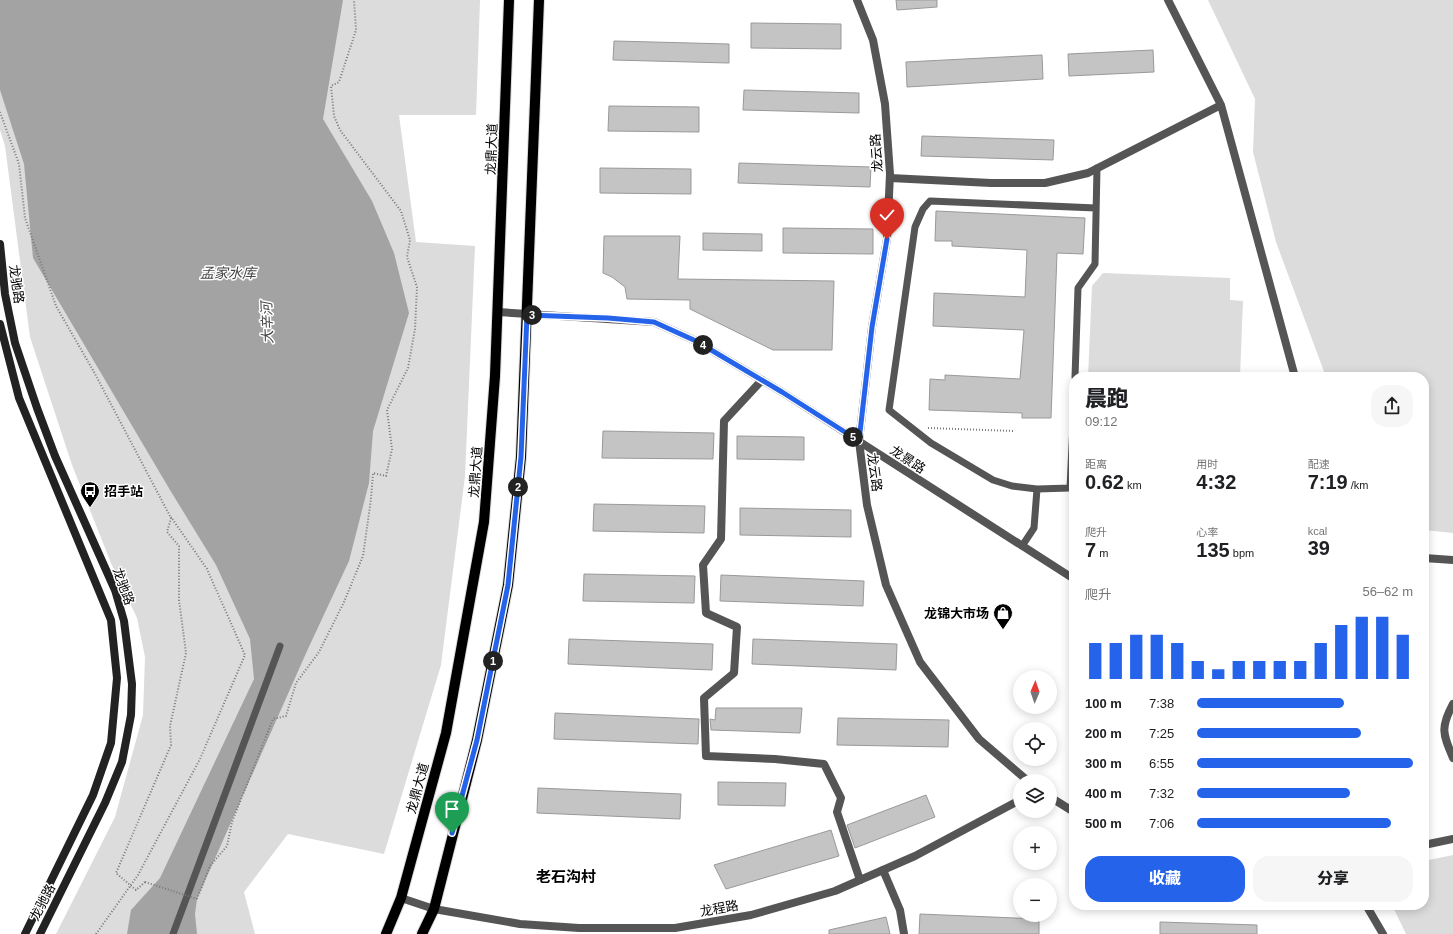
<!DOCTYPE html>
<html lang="zh">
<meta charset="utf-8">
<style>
body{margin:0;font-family:Arial,"Noto Sans SC",sans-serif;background:#f6f6f6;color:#202124;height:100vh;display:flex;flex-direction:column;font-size:15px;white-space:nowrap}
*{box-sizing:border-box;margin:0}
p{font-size:13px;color:#757577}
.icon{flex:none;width:22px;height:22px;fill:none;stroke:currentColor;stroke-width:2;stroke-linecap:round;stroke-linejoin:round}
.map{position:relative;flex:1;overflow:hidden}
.sheet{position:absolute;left:1069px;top:372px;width:360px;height:538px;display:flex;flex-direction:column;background:#fff;border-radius:16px;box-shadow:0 2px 10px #0003}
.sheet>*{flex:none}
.needle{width:26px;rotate:2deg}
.fabs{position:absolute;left:1013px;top:670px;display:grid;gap:8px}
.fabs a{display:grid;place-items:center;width:44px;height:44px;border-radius:50%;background:#fff;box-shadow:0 2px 10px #0003;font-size:20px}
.pin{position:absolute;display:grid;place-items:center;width:34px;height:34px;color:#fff;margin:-41px -17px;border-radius:50% 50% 50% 0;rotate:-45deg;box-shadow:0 0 4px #0007}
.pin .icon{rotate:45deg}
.km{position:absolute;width:20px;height:20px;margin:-10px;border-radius:50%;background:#222;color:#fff;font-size:11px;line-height:20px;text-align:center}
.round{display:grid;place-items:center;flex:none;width:42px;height:42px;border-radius:16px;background:#f6f6f6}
.head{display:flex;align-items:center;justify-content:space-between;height:68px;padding:0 16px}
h1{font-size:22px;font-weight:800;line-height:30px}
.metrics{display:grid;grid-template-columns:repeat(3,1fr);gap:6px;height:68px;padding:4px 16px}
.metrics div{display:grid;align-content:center}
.metrics b{font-size:20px;font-weight:800}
.metrics small{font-size:11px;font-weight:400}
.metrics p{font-size:11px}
.chart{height:112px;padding:8px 16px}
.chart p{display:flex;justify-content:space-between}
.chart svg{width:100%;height:72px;margin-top:4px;stroke:#2563eb;stroke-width:6}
.cta{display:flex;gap:8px;margin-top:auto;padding:8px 16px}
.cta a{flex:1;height:46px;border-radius:16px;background:#2563eb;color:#fff;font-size:16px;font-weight:800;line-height:46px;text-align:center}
.cta a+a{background:#f6f6f6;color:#202124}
ul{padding:0 16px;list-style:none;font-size:13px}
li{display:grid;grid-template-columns:64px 48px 1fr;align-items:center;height:30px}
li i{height:10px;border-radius:5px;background:#2563eb}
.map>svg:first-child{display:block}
.green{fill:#dcdcdc}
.water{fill:#a3a3a3}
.building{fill:#c4c4c4;stroke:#999}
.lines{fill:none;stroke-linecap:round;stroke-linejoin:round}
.primary-casing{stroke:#dbdbdb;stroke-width:12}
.path{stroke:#777;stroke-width:2;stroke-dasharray:1 2;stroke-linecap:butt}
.service{stroke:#555;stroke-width:7}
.minor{stroke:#555;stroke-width:8}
.tertiary{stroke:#555;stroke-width:8}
.secondary{stroke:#222;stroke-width:8}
.primary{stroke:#000;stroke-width:10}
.path-bridge{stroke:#777;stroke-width:2;stroke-dasharray:1 2;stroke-linecap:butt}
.route-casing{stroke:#fff;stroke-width:8}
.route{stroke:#2563eb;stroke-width:5}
.labels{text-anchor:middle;stroke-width:3;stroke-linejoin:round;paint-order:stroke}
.street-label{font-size:13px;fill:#000;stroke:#fff}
.poi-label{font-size:13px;font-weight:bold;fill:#000;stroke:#fff;text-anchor:start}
.water-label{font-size:14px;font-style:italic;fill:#444;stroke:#fff}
.quarter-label{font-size:15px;font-weight:bold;fill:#000;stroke:#fff}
</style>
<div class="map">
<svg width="1453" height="934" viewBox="0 0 1453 934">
<rect width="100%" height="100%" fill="#fff"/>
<path class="green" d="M0,0H480L476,115H399L416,242L475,246L465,476L441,665L384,854L288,834L244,892L255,934H56L115,817L143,715L145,657L137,618L111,563L72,465L30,337L5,146L0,130Z
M1208,0H1453V533L1424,530V377H1326L1276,242L1253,152L1255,99Z
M1103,273L1230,278V300L1243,301L1240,377H1088L1092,286Z
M1453,855V934H1406L1392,905H1424V861Z"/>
<path class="water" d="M0,0H343L323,119L372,201L394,253L409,313L373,431L369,483L349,561L307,651L197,899L195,914L197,934H127L131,910L160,878L254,679L250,639L216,565L170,490L33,258L24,164L0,90Z"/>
<path class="building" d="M896,0H937V7L897,10Z
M751,23L841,24V49L751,48Z
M614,41L729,44V63L613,60Z
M1153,50L1154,72L1069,76L1068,54Z
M1042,55L1043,79L907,87L906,62Z
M744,90L859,93V113L743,110Z
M609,106L699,107V132L608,131Z
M922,136L1054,140L1053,160L921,156Z
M739,163L871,167L870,187L738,183Z
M600,168L691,169V194L600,193Z
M936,211L1085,218L1083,254L1057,253L1051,418H1022V413L929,410L930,379L945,380V375L1020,379L1024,330L933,326L934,293L1025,297L1027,250L952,246V241H935Z
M783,228L873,229V254L783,253Z
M703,233L762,234V251L703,250Z
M604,236H680L678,279L834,281L832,350H773L690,309V300L627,299L625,287L612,277L603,273Z
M603,431L714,433L713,459L602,458Z
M737,436L804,437V460L737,459Z
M594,504L705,506L704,533L593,531Z
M740,508L851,510V537L740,535Z
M584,574L695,576L694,603L583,601Z
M721,575L864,581L863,606L720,601Z
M569,639L713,644L712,670L568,664Z
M753,639L897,644L896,670L752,664Z
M716,708H802L800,733L711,730L710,719L715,720Z
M555,713L699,719L698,744L554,739Z
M838,718L949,720L948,747L837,745Z
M718,782L786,783L785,806L718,805Z
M538,788L681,794L680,819L537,813Z
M926,795L935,817L855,848L847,825Z
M831,830L839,856L726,889L714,865Z
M920,914L1039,919V934H919Z
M886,917L890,934H829V930Z
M1160,922L1257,925V934H1160Z"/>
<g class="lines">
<defs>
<path id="primary" d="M386,934L401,898L446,733L484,522L495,376L509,0
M422,934L434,909L477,740L508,585L521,457L539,0"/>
</defs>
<use href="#primary" class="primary-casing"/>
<path class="path" d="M0,112L19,164L25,218L56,306L94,372L171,518L167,532L179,546V600L186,653L170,726L171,745L116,873L136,890L145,882
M928,428L1014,431
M197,899L210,866L227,846L232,822L273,719L286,716L296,683L319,652L344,602L363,556L371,499L373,473L386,476L392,449L387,410L408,368L415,329L417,287L407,257L410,240L401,211L340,130L334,116L331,86L339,82L356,30L354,0
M96,934L138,875L200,759L245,655L207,569L171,517"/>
<path class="service" d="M1075,377L1078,288L1095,264L1097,168
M1037,489L1012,486L993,480L931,443L889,410L915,227L923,209L930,201L1096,208
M1022,546L1034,528L1037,489L1070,488L1074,403
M173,934L280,646"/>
<path class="minor" d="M762,380L724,421L721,539L703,565L706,613L737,627L734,673L704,698L706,756L775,759L824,764L841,798L837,812L860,880
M883,870L900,910L904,934"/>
<path class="tertiary" d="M857,0L873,40L885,104L890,174L887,239L872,327L859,441L867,505L886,585L920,662L979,739L1028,781
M1168,0L1221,105L1295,377
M890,178L991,183H1045L1088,173L1221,105
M498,312L654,322L696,341L782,392L1074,579
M1424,558L1453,560
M1453,704C1440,728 1443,734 1453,758
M1050,797L1074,812
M1424,845L1453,839
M401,898L434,909L520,924L579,928H675L751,915L835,891L915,856L1020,800
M1366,905L1383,934"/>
<path class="secondary" d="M0,244L5,294L15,343L37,408L55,456L115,590L124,621L132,684L131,715L122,762L105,803L40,934
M0,324L19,398L111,620L117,678L111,743L93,795L25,934"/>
<use href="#primary" class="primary"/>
<path class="path-bridge" d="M145,882L197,899"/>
</g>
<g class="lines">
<defs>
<path id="route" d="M452,833L477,740L508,585L521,457L527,315L608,318L654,322L696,341L782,392L859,441L872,327L887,239"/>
</defs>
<use href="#route" class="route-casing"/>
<use href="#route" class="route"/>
</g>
<defs>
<symbol id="bus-pin" viewBox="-11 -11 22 30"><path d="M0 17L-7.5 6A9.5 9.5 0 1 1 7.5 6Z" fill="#000" stroke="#fff"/><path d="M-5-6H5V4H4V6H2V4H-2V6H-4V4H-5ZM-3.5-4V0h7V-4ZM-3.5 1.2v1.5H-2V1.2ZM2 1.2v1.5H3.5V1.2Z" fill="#fff"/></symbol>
<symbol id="shop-pin" viewBox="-11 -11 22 30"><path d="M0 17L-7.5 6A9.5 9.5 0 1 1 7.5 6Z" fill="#000" stroke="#fff"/><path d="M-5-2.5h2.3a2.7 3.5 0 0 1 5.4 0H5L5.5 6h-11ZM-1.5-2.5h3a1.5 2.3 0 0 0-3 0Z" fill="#fff"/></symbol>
</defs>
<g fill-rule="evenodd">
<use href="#bus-pin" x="79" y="480" width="22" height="30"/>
<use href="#shop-pin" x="992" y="602" width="22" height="30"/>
</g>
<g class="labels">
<g class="street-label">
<text transform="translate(491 149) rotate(-88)" y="5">龙鼎大道</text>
<text transform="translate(876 153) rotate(-94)" y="5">龙云路</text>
<text transform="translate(17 284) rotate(82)" y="5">龙驰路</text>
<text transform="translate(908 459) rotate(33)" y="5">龙景路</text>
<text transform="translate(475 472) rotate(-86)" y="5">龙鼎大道</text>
<text transform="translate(875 472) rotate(82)" y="5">龙云路</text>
<text transform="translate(124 586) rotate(70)" y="5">龙驰路</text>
<text transform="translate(417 788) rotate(-75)" y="5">龙鼎大道</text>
<text transform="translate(42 902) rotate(-63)" y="5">龙驰路</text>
<text transform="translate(719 908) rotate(-10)" y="5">龙程路</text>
</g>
<g class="poi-label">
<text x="104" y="496">招手站</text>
<text x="989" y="618" text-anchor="end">龙锦大市场</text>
</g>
<g class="water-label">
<text x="228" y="278">孟家水库</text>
<text transform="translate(267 323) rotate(-92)" y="5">大辛河</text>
</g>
<g class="quarter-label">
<text x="566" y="882">老石沟村</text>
</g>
</g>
</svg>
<div class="fabs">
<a><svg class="needle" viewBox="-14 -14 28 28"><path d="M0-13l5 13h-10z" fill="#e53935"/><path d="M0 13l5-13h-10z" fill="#757577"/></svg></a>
<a><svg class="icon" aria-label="locate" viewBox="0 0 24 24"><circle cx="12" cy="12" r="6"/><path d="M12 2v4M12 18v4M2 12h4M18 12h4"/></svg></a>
<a><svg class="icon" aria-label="layers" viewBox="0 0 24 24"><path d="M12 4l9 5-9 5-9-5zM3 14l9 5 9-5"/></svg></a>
<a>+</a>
<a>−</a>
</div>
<div class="pin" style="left:452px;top:833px;background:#1e9e55"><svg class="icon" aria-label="arrive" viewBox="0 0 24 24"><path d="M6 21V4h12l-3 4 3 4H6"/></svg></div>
<div class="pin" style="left:887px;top:239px;background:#d93025"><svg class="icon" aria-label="check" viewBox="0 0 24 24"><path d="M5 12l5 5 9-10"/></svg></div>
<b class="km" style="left:493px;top:661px">1</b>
<b class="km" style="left:518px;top:487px">2</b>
<b class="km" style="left:532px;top:315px">3</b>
<b class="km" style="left:703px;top:345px">4</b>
<b class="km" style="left:853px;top:437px">5</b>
<section class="sheet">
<div class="head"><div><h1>晨跑</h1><p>09:12</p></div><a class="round"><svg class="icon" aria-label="share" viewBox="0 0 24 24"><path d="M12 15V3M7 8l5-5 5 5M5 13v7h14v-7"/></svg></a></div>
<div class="metrics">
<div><p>距离</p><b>0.62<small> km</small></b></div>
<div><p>用时</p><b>4:32</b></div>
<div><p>配速</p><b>7:19<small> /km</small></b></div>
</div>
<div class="metrics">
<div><p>爬升</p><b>7<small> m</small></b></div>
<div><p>心率</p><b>135<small> bpm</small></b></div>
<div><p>kcal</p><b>39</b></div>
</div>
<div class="chart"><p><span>爬升</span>56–62 m</p>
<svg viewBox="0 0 160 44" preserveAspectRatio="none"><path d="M5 44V22M15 44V22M25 44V17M35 44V17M45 44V22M55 44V33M65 44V38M75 44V33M85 44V33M95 44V33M105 44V33M115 44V22M125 44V11M135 44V6M145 44V6M155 44V17"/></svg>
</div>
<ul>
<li><b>100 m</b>7:38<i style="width:68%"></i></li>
<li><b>200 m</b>7:25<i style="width:76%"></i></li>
<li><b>300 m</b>6:55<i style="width:100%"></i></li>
<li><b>400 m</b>7:32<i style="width:71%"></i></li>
<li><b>500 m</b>7:06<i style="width:90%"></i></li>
</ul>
<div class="cta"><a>收藏</a><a>分享</a></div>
</section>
</div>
